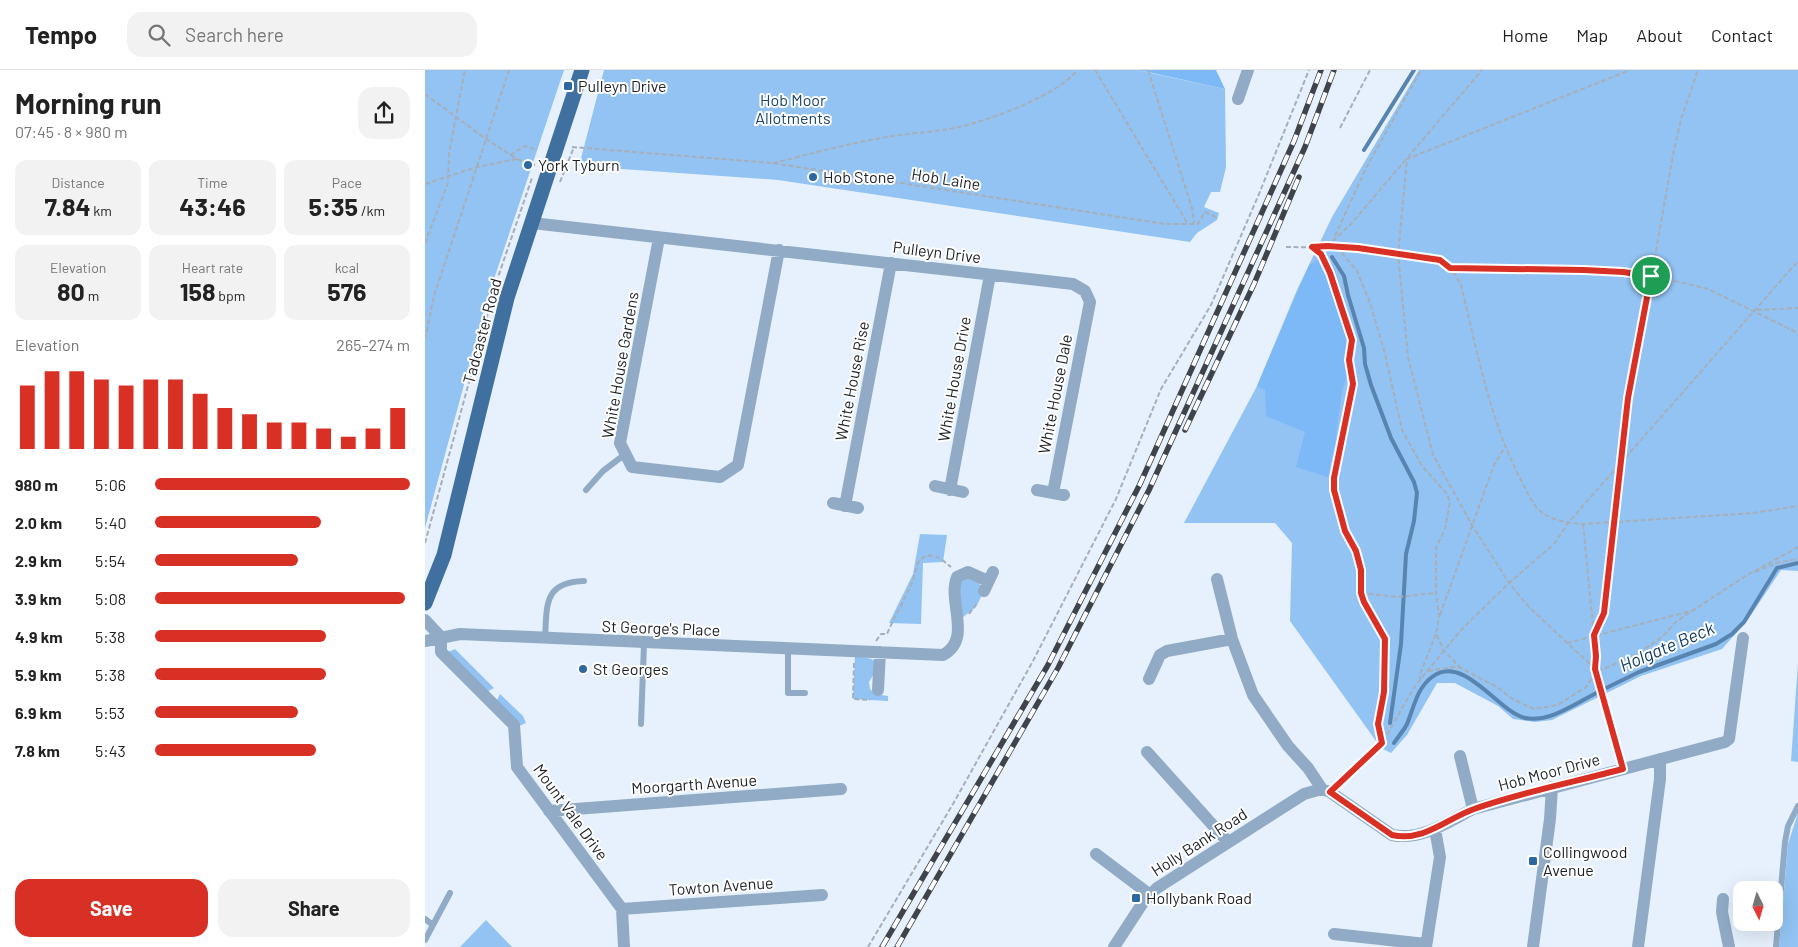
<!DOCTYPE html>
<meta charset="utf-8">
<style>
body{margin:0;font-family:Barlow,sans-serif;background:#f2f2f2;color:#222;height:100vh;display:flex;flex-direction:column;font-size:19px;white-space:nowrap}
*{box-sizing:border-box;margin:0}
p{font-size:16px;color:#767676}
.icon{flex:none;width:28px;height:28px;fill:none;stroke:currentColor;stroke-width:2;stroke-linecap:round;stroke-linejoin:round}
.map{position:relative;flex:1;overflow:hidden}
.details{display:flex;flex-direction:column;background:#fff;width:425px}
.details>*{flex:none}
.needle{width:32px;rotate:175deg}
.controls{position:absolute;left:1308px;top:811px;display:grid;gap:10px}
.controls a{display:grid;place-items:center;width:50px;height:50px;border-radius:10px;background:#fff;box-shadow:0 5px 20px #0002;font-size:25px}
.pin{position:absolute;display:grid;place-items:center;width:42px;height:42px;color:#fff;margin:-21px;border:2px solid #fff;border-radius:50%;box-shadow:0 1px 5px #0007}
.round{display:grid;place-items:center;flex:none;width:52px;height:52px;border-radius:15px;background:#f2f2f2}
.summary{display:flex;align-items:center;justify-content:space-between;height:85px;padding:0 15px}
h1{font-size:28px;font-weight:700;line-height:38px}
.figures{display:grid;grid-template-columns:repeat(3,1fr);gap:8px;height:85px;padding:5px 15px}
.figures div{display:grid;align-content:center;border-radius:12px;background:#f2f2f2;text-align:center}
.figures b{font-size:25px;font-weight:700}
.figures small{font-size:14px;font-weight:400}
.figures p{font-size:14px}
.chart{height:140px;padding:10px 15px}
.chart p{display:flex;justify-content:space-between}
.chart svg{width:100%;height:90px;margin-top:5px;stroke:#d93025;stroke-width:6}
.button{display:flex;gap:10px;margin-top:auto;padding:10px 15px}
.button a{flex:1;height:58px;border-radius:15px;background:#d93025;color:#fff;font-size:20px;font-weight:700;line-height:58px;text-align:center}
.button a+a{background:#f2f2f2;color:#222}
ul{padding:0 15px;list-style:none;font-size:16px}
li{display:grid;grid-template-columns:80px 60px 1fr;align-items:center;height:38px}
li i{height:12px;border-radius:6px;background:#d93025}
header{display:flex;align-items:center;gap:30px;box-sizing:border-box;height:70px;padding:0 25px;background:#fff;border-bottom:1px solid #e0e0e0}
header strong{font-size:24px}
nav{display:flex;gap:28px;margin-inline-start:auto;font-size:18px}
.search{width:350px;height:45px;background:#f2f2f2;display:flex;align-items:center;gap:12px;box-sizing:border-box;padding:0 18px;border-radius:15px;color:#767676;font-size:19px}
main{display:flex;flex:1;min-height:0}
.map>svg:first-child{display:block}
.green{fill:#93c3f3}
.forest{fill:#7cb9f6}
.lines{fill:none;stroke-linecap:round;stroke-linejoin:round}
.stream{stroke:#5884b0;stroke-width:4}
.path{stroke:#a6afb9;stroke-width:2;stroke-dasharray:5 2.5;stroke-linecap:butt}
.service{stroke:#91abc6;stroke-width:6}
.minor{stroke:#91abc6;stroke-width:12}
.primary{stroke:#4070a0;stroke-width:15}
.rail-casing{stroke:#3e444a;stroke-width:5.5}
.rail{stroke:#fff;stroke-width:4;stroke-dasharray:11;stroke-linecap:butt}
.route-casing{stroke:#fff;stroke-width:10}
.route{stroke:#d93025;stroke-width:6}
.poi-dot{fill:#2c689f;stroke:#fff;stroke-width:2}
.labels{text-anchor:middle;stroke-width:4;stroke-linejoin:round;paint-order:stroke}
.poi-label{font-size:16px;fill:#1c2126;stroke:#fff;text-anchor:start}
.park-label{font-size:16px;fill:#1a456d;stroke:#fff}
.street-label{font-size:16px;fill:#1c2126;stroke:#fff}
.water-label{font-size:18px;font-style:italic;fill:#103c63;stroke:#fff}
</style>
<header>
<strong>Tempo</strong>
<div class="search"><svg class="icon" aria-label="search" viewBox="0 0 24 24"><circle cx="10" cy="10" r="6"/><path d="M15 15l6 6"/></svg>Search here</div>
<nav><a>Home</a><a>Map</a><a>About</a><a>Contact</a></nav>
</header>
<main>
<section class="details">
<div class="summary"><div><h1>Morning run</h1><p>07:45 · 8 × 980 m</p></div><a class="round"><svg class="icon" aria-label="share" viewBox="0 0 24 24"><path d="M12 15V3M7 8l5-5 5 5M5 13v7h14v-7"/></svg></a></div>
<div class="figures">
<div><p>Distance</p><b>7.84<small> km</small></b></div>
<div><p>Time</p><b>43:46</b></div>
<div><p>Pace</p><b>5:35<small> /km</small></b></div>
</div>
<div class="figures">
<div><p>Elevation</p><b>80<small> m</small></b></div>
<div><p>Heart rate</p><b>158<small> bpm</small></b></div>
<div><p>kcal</p><b>576</b></div>
</div>
<div class="chart"><p><span>Elevation</span>265–274 m</p>
<svg viewBox="0 0 160 44" preserveAspectRatio="none"><path d="M5 44V13M15 44V6M25 44V6M35 44V10M45 44V13M55 44V10M65 44V10M75 44V17M85 44V24M95 44V27M105 44V31M115 44V31M125 44V34M135 44V38M145 44V34M155 44V24"/></svg>
</div>
<ul>
<li><b>980 m</b>5:06<i style="width:100%"></i></li>
<li><b>2.0 km</b>5:40<i style="width:65%"></i></li>
<li><b>2.9 km</b>5:54<i style="width:56%"></i></li>
<li><b>3.9 km</b>5:08<i style="width:98%"></i></li>
<li><b>4.9 km</b>5:38<i style="width:67%"></i></li>
<li><b>5.9 km</b>5:38<i style="width:67%"></i></li>
<li><b>6.9 km</b>5:53<i style="width:56%"></i></li>
<li><b>7.8 km</b>5:43<i style="width:63%"></i></li>
</ul>
<div class="button"><a>Save</a><a>Share</a></div>
</section>
<div class="map">
<svg width="1373" height="877" viewBox="0 0 1373 877">
<rect width="100%" height="100%" fill="#e6f1fd"/>
<path class="green" d="M0,0H139L62,230L0,458Z
M179,0H712L800,19L801,97L795,122H786L779,137L794,143L792,150L772,163L765,172L353,110L154,96Z
M994,0H1373V501L1356,500L1322,551L1297,579L1216,606L1127,650L1110,652L1088,649L1073,636L1030,613H1012L982,665L966,683L956,678L865,551L867,473L850,453H759L832,316L872,220L907,147Z
M495,464L522,465L518,492L498,493L496,554L464,553L488,504Z
M539,507L552,510L559,521L551,537L537,548L534,527L535,510Z
M30,579L69,618L62,622L23,582Z
M430,585L447,589L451,594L450,602L444,612L445,619L450,624L463,626V631L428,629Z
M1373,593V692L1366,691Z
M75,624L98,646L101,653L94,656L72,630Z
M1373,743V877H1354L1363,774Z
M61,850L87,877H35Z"/>
<path class="forest" d="M712,0H791L800,19L723,2Z
M901,185L910,199L926,259L929,286L917,321L910,373L903,407L871,397L880,362L841,346L840,320L832,316L884,195Z"/>
<g class="lines">
<path class="stream" d="M939,80L989,0
M907,187L919,206L923,225L939,278L940,294L946,315L966,368L989,412L992,423L989,451L981,484L976,574L965,653
M1177,620L1214,602L1291,574L1307,564L1319,552L1352,498L1373,493
M969,673C973,667 979,660 982,654C989,637 992,618 1007,607C1039,583 1073,642 1100,648C1125,653 1153,632 1175,621"/>
<path class="path" d="M670,0L763,154
M723,0L767,138L769,153
M0,24L61,69L92,89L110,95
M915,58L945,0
M147,77L347,93L740,154H773L780,142L791,147
M85,85L100,76L112,80
M348,93C382,85 417,75 451,69C479,63 507,63 534,57C565,50 634,25 652,0
M135,112L149,77
M0,114L52,97L92,89
M910,166L941,98L996,0
M0,173L23,113L24,83L40,0
M902,176L926,154L1057,0
M861,177L933,178L1015,190L1028,201L1036,215C1052,280 1064,348 1095,408C1100,418 1105,429 1112,438C1123,450 1142,453 1158,454L1328,443L1373,436
M887,177L895,184L905,203L927,271L924,290L928,314L909,408V420L920,461L931,481L936,500V523L939,532L960,569L959,622L953,654L957,673
M912,177L932,201L945,233L959,280L977,360L997,396L1022,424L1025,432L1020,459L1011,478V523L1014,547L1011,563L1019,581L1036,598
M1025,198L1198,202L1233,207L1283,219L1373,263
M1332,240L1373,238
M0,269L9,226L84,0
M1158,454L1171,586L1170,598
M0,473L72,210L107,108
M1330,502L1351,493L1373,489
M936,523L973,527L1011,523
M544,544L553,532
M1015,545L1069,395L1080,377
M1169,565L1179,543L1203,328L1217,248L1227,203L1248,85L1256,49L1273,0
M451,571L456,564H462C470,545 482,527 489,507C491,500 491,491 499,487C510,482 518,491 526,497
M1142,573L1266,541
M429,593L428,629L445,630
M1170,599L1103,536L1084,513L1047,455L1008,385L983,287L973,184L982,89L1205,0
M1003,601L1028,597L1036,598L1072,617L1086,628L1102,636L1109,639L1133,635L1161,617L1171,602L1211,585L1237,567L1251,552L1261,545L1319,507L1373,477
M1171,603L1195,687
M1172,608L1169,613L1175,616
M995,611V604L1011,564
M915,713L959,670L990,616L1036,560L1084,513L1129,474L1143,453L1373,191
M443,877L528,734L608,591L691,429L736,319L786,235L834,124L884,0"/>
<path class="service" d="M161,420L178,401L199,385
M120,569C122,536 118,512 159,511
M363,579V623H380
M216,654L219,574
M0,849L8,855L0,870
M8,855L25,823
M1351,877L1360,772L1363,756L1373,736"/>
<path class="minor" d="M813,29L823,0
M107,153L648,214L660,221L665,232L628,423
M234,168L195,373L207,397L295,407L313,395L354,180
M510,416L538,422
M525,420L565,205
M612,420L639,425
M408,433L433,438
M420,436L466,193
M792,509L807,569L828,625L863,676L883,698L897,719
M559,521L568,502
M0,550L16,567
M16,567V582L89,655L92,697L197,839
M0,571L35,564L518,585C548,569 522,531 532,507L543,502L563,511
M724,609L735,585L742,581L807,569
M453,620L455,582
M722,682L803,772
M1035,686L1048,739
M124,741L416,719
M671,784L724,824
M1298,829L1297,842L1304,877
M197,839L397,825
M197,839L199,877
M909,864L1001,874
M689,877L717,834L732,818L879,724L897,719L905,722L967,765C996,771 1023,752 1048,739L1300,672L1304,669L1318,568
M1001,877L1015,787L1010,759
M1108,877L1125,749L1127,717
M1213,877L1235,709V689"/>
<path class="primary" d="M0,533L19,485L82,228L157,0"/>
<defs>
<path id="rail" d="M760,360L829,214L874,107
M457,877L623,595L715,414L869,71L896,0
M472,877L633,598L724,420L880,77L909,0"/>
</defs>
<use href="#rail" class="rail-casing"/>
<use href="#rail" class="rail"/>
</g>
<g class="lines">
<defs>
<path id="route" d="M902,176L933,178L1015,190L1025,198L1159,200L1198,202L1226,206L1203,328L1179,543L1169,565L1171,586L1170,599L1198,699C1149,712 1097,722 1049,739C1021,749 999,772 967,765L905,722L957,673L953,654L959,622L960,569L939,532L936,523V500L931,481L920,461L909,420V408L928,314L924,290L927,270L905,203L896,184L887,177Z"/>
</defs>
<use href="#route" class="route-casing"/>
<use href="#route" class="route"/>
</g>
<g class="poi-dot">
<rect x="138" y="11" width="10" height="10" rx="2.5"/>
<circle cx="103" cy="95" r="5"/>
<circle cx="388" cy="107" r="5"/>
<circle cx="158" cy="599" r="5"/>
<rect x="1103" y="786" width="10" height="10" rx="2.5"/>
<rect x="706" y="823" width="10" height="10" rx="2.5"/>
</g>
<g class="labels">
<g class="poi-label">
<text x="153" y="22">Pulleyn Drive</text>
<text x="113" y="101">York Tyburn</text>
<text x="398" y="113">Hob Stone</text>
<text x="168" y="605">St Georges</text>
<text x="1118" y="788">Collingwood<tspan x="1118" dy="18">Avenue</tspan></text>
<text x="721" y="834">Hollybank Road</text>
</g>
<g class="park-label">
<text x="368" y="36">Hob Moor<tspan x="368" dy="18">Allotments</tspan></text>
</g>
<g class="street-label">
<text transform="translate(521 109) rotate(9)" y="6">Hob Laine</text>
<text transform="translate(512 182) rotate(7)" y="6">Pulleyn Drive</text>
<text transform="translate(57 261) rotate(-75)" y="6">Tadcaster Road</text>
<text transform="translate(195 295) rotate(-80)" y="6">White House Gardens</text>
<text transform="translate(529 309) rotate(-80)" y="6">White House Drive</text>
<text transform="translate(427 311) rotate(-79)" y="6">White House Rise</text>
<text transform="translate(630 324) rotate(-79)" y="6">White House Dale</text>
<text transform="translate(236 558) rotate(2)" y="6">St George's Place</text>
<text transform="translate(1124 702) rotate(-15)" y="6">Hob Moor Drive</text>
<text transform="translate(269 714) rotate(-4)" y="6">Moorgarth Avenue</text>
<text transform="translate(146 742) rotate(54)" y="6">Mount Vale Drive</text>
<text transform="translate(774 772) rotate(-33)" y="6">Holly Bank Road</text>
<text transform="translate(296 816) rotate(-4)" y="6">Towton Avenue</text>
</g>
<g class="water-label">
<text transform="translate(1242 577) rotate(-23)" y="6">Holgate Beck</text>
</g>
</g>
</svg>
<div class="controls">
<a><svg class="needle" viewBox="-14 -14 28 28"><path d="M0-13l5 13h-10z" fill="#e53935"/><path d="M0 13l5-13h-10z" fill="#767676"/></svg></a>
</div>
<div class="pin" style="left:1226px;top:206px;background:#1e9e55"><svg class="icon" aria-label="arrive" viewBox="0 0 24 24"><path d="M6 21V4h12l-3 4 3 4H6"/></svg></div>
</div>
</main>
